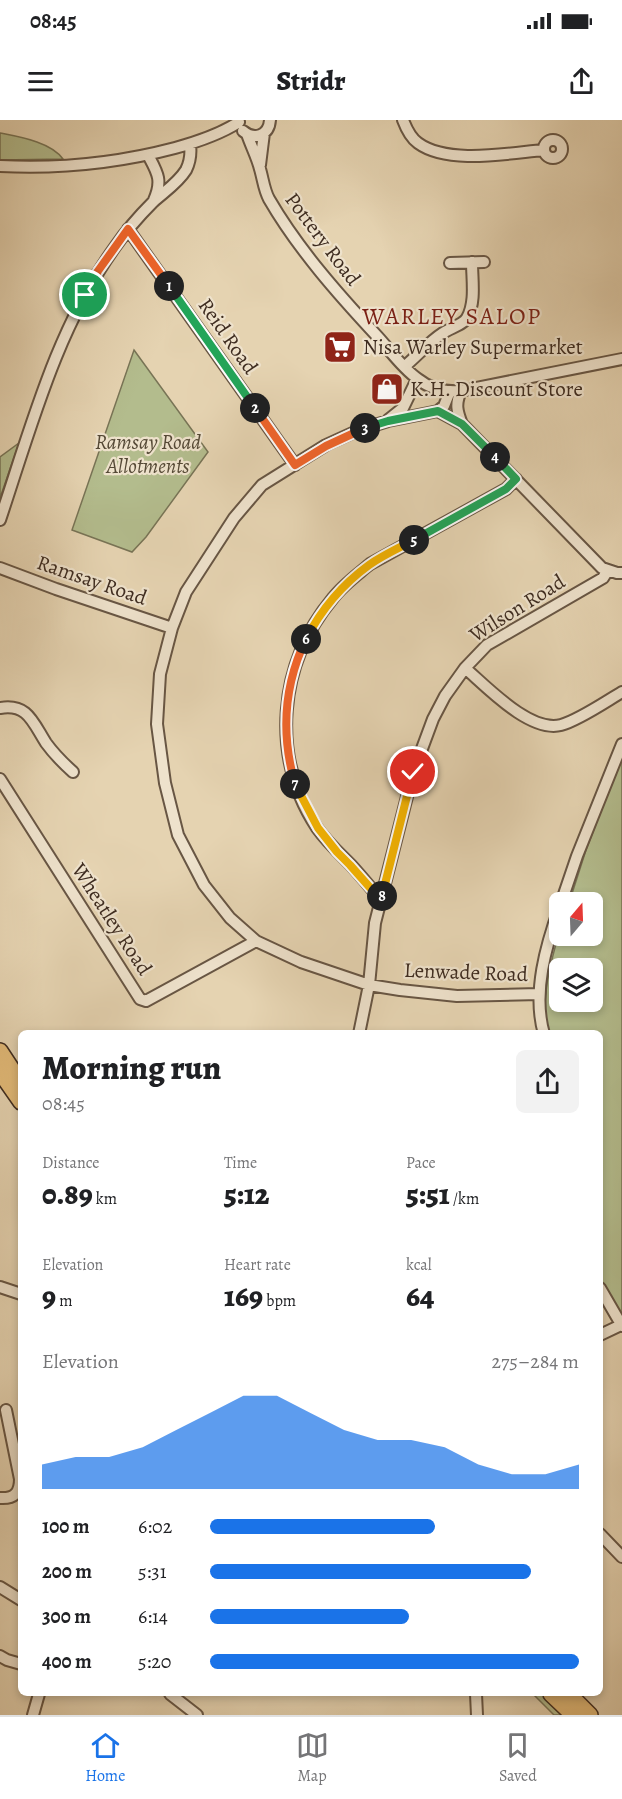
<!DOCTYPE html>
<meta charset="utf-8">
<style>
body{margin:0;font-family:Alegreya,serif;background:#f2f2f2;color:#202124;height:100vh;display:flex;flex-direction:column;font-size:22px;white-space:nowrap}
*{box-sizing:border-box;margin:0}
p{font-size:20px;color:#757577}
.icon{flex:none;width:33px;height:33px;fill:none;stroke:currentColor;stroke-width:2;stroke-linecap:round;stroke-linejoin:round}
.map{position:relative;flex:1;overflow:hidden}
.panel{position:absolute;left:18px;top:910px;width:585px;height:666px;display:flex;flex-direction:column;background:#fff;border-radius:9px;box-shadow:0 3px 9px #0003}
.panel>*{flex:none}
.needle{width:39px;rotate:19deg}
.tools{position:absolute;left:549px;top:772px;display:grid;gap:12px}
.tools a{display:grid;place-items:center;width:54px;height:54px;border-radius:9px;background:#fff;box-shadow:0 3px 9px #0003;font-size:30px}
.pin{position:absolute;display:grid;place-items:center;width:51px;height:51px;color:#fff;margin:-26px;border:3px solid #fff;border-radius:50%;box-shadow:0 2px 6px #0007}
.km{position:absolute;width:30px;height:30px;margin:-15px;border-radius:50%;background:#222;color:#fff;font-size:16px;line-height:30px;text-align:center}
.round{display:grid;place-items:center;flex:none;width:63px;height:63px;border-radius:9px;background:#f2f2f2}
.summary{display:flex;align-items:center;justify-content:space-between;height:102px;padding:0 24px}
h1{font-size:33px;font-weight:800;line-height:45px}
.metrics{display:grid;grid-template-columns:repeat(3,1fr);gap:9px;height:102px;padding:6px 24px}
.metrics div{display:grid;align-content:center}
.metrics b{font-size:30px;font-weight:800}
.metrics small{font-size:16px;font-weight:400}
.metrics p{font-size:16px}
.chart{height:168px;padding:12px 24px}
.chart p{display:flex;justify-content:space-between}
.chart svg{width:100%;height:108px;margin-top:6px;fill:#1a73e8;opacity:.7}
ul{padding:0 24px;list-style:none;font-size:20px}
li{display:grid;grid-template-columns:96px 72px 1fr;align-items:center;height:45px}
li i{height:15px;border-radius:8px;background:#1a73e8}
.status{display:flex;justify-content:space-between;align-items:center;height:42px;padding:0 30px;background:#fff;direction:ltr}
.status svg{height:16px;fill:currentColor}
header{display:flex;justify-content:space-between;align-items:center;height:78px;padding:0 24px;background:#fff;font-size:27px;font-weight:800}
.dock{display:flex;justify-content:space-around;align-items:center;height:84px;border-top:2px solid #e0e0e0;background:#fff;font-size:16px;color:#757577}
.dock a{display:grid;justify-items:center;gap:3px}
.dock .on{color:#1a73e8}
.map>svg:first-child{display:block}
.green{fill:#b3bc8d;stroke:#787456;stroke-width:1.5;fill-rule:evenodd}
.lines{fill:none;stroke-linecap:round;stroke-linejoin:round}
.minor-casing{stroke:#685644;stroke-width:14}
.highway-casing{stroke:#3e2c20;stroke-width:18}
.minor{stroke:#eee2cc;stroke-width:10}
.highway{stroke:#e2ba78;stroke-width:15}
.split-1-casing{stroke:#fff;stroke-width:12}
.split-2-casing{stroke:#fff;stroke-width:12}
.split-3-casing{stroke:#fff;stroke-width:12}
.split-4-casing{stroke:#fff;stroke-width:12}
.split-5-casing{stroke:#fff;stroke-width:12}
.split-6-casing{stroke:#fff;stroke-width:12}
.split-7-casing{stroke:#fff;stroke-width:12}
.split-8-casing{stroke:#fff;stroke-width:12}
.split-9-casing{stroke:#fff;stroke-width:12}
.split-1{stroke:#f0652b;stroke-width:8}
.split-2{stroke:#22a559;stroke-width:8}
.split-3{stroke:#f0652b;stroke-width:8}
.split-4{stroke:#22a559;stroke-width:8}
.split-5{stroke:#22a559;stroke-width:8}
.split-6{stroke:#f5b400;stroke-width:8}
.split-7{stroke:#f0652b;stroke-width:8}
.split-8{stroke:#f5b400;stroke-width:8}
.split-9{stroke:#f5b400;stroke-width:8}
.labels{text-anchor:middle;stroke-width:4.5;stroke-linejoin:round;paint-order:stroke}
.street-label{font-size:21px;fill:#3e2c20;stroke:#eee2cc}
.poi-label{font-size:21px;fill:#3e2c20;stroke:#eee2cc;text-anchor:start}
.park-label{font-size:21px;font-style:italic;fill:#554936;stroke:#eee2cc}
.quarter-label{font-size:24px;letter-spacing:1.5px;fill:#7a1f14;stroke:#eee2cc}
</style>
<div class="status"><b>08:45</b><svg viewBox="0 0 49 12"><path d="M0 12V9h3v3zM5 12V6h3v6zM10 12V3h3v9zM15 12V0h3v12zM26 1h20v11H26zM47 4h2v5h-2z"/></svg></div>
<header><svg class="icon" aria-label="menu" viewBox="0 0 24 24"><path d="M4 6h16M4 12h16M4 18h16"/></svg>Stridr<svg class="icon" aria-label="share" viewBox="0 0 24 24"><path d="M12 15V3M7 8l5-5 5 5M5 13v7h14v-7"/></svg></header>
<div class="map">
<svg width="622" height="1595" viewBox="0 0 622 1595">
<rect width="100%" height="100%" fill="#e5d3b1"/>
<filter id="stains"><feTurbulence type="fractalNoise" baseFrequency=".00333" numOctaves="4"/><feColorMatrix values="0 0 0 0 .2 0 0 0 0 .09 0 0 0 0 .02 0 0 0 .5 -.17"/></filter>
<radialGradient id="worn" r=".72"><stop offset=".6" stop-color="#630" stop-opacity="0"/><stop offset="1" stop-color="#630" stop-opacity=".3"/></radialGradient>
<path class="green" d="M0,13C20,17 51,22 63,39L0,40Z
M134,230L208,332L146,417L132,432L72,410Z
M19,323L0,378V337Z
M622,637V1196L605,1169L600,1155V914H548C540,880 550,845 559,813L560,816H592V783H569L586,730ZM560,849H592V882H560Z
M533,1574H543L564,1595H554Z"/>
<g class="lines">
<defs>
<path id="minor" d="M403,0C406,8 411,18 418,23C448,45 509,33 544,30
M243,11C255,21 269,15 270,0
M247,14C251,26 257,37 260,49C263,59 264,70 269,79C298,129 338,174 377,216C390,230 402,248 418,259C430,269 445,272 461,271L622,239
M544 29a9 9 0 1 1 18 0a9 9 0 1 1-18 0Z
M148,35C157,52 163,60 154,80
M260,45L264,13
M0,46C58,49 118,43 175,28C197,22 219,15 239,2
M128,109L295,345
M450,143L484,142
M405,246C418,235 429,222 443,213C450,208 463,205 467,198C476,182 472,160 472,142
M450,271L444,286L438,291L388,301L359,310L326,325L262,365L234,398L186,472L172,508L160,554L157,604L165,663L178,715L204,765L230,798L256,821L301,842L369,865L400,870L457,876L539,874
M461,271C455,284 457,291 462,304
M438,291L462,304L602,448L617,453H622
M388,300L403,288L417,259
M0,400C31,307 57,208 115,127C126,111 139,96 153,82C164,72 178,63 186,50C190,42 191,32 190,24
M0,448L56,469L172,508
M465,548C487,567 530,613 561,605C579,600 605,582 622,572
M0,588C28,583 33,603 46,623C54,634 63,643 73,652
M0,659L140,879L146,881L256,821
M381,780C371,768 361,756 351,745C339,733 327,722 317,708C270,636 278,544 333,478C343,465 357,455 370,444L506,369L516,359
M561,783L577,736L622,624
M359,914L369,865L375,803L413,653L433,599L445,576L465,548L487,525L603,458L608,450
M544,914C532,873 546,825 560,786
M0,1167L21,1174
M600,1168L622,1206
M600,1215L621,1205
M0,1378C14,1379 20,1373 20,1359L6,1290
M600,1414L622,1437
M0,1467L21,1480
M0,1536L7,1540L21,1544
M170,1574L197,1595
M476,1574L477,1595
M33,1595L39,1574"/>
<path id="highway" d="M0,931L21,963
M0,952L21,982
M551,1574L573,1595
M569,1574L590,1595"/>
</defs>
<use href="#minor" class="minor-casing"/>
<use href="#highway" class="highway-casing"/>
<use href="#minor" class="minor"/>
<use href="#highway" class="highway"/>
</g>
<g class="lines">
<defs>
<path id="split-1" d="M85,175L98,151L128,109L169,166"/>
<path id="split-2" d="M169,166L255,288"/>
<path id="split-3" d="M255,288L295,345L326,326L365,308"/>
<path id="split-4" d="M365,308L388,301L438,291L462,304L495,337"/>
<path id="split-5" d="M414,420L506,369L516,359L495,337"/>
<path id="split-6" d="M306,519C321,490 343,464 369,445C383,435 399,428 414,420"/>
<path id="split-7" d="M295,664C281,615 284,565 306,519"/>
<path id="split-8" d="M295,664L318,708L337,732L350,745L381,780L382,776"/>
<path id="split-9" d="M382,776L413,652"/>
</defs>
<use href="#split-1" class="split-1-casing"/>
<use href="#split-2" class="split-2-casing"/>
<use href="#split-3" class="split-3-casing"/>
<use href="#split-4" class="split-4-casing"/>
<use href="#split-5" class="split-5-casing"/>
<use href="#split-6" class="split-6-casing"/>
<use href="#split-7" class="split-7-casing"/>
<use href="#split-8" class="split-8-casing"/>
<use href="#split-9" class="split-9-casing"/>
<use href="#split-1" class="split-1"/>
<use href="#split-2" class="split-2"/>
<use href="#split-3" class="split-3"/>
<use href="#split-4" class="split-4"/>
<use href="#split-5" class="split-5"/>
<use href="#split-6" class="split-6"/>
<use href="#split-7" class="split-7"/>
<use href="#split-8" class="split-8"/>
<use href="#split-9" class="split-9"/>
</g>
<defs>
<symbol id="supermarket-square" viewBox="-11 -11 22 22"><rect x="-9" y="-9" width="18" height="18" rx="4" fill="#8f2418" stroke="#eee2cc"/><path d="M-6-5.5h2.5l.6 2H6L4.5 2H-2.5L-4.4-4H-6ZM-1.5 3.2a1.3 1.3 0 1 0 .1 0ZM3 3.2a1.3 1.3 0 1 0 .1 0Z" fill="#fff"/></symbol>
<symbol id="shop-square" viewBox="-11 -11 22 22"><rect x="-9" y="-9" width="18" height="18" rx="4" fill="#8f2418" stroke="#eee2cc"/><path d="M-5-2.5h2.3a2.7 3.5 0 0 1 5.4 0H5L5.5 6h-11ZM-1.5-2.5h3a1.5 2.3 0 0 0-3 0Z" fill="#fff"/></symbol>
</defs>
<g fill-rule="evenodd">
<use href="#supermarket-square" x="321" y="208" width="38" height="38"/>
<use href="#shop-square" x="368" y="250" width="38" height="38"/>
</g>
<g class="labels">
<g class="street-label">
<text transform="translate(323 119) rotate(53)" y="7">Pottery Road</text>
<text transform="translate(228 216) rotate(55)" y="7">Reid Road</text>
<text transform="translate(92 460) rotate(19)" y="7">Ramsay Road</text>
<text transform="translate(517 488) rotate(-32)" y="7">Wilson Road</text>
<text transform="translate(112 799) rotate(57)" y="7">Wheatley Road</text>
<text transform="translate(466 852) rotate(2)" y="7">Lenwade Road</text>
</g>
<g class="poi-label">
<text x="363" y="234">Nisa Warley Supermarket</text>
<text x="410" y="276">K.H. Discount Store</text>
</g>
<g class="park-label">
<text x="148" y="329">Ramsay Road<tspan x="148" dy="24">Allotments</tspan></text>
</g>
<g class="quarter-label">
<text x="452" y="204">WARLEY SALOP</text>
</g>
</g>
<rect width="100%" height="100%" filter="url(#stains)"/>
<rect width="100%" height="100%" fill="url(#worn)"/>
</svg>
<div class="tools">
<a><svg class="needle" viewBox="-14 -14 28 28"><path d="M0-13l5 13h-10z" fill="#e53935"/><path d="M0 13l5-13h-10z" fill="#757577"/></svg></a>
<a><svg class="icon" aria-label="layers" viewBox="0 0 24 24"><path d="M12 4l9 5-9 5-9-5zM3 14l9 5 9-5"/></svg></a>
</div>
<div class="pin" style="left:85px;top:175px;background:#1e9e55"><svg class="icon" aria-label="arrive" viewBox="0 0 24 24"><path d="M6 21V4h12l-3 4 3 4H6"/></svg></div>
<div class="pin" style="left:413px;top:652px;background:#d93025"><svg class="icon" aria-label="check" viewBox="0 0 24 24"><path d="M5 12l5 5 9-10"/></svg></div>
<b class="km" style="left:169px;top:166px">1</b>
<b class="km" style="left:255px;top:288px">2</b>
<b class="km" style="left:365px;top:308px">3</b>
<b class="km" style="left:495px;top:337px">4</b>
<b class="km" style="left:414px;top:420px">5</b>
<b class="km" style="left:306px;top:519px">6</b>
<b class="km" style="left:295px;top:664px">7</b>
<b class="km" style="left:382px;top:776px">8</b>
<section class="panel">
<div class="summary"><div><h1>Morning run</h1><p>08:45</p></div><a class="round"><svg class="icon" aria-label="share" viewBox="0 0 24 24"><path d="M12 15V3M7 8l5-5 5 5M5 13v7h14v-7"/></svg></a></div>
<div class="metrics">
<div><p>Distance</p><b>0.89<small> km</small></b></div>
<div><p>Time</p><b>5:12</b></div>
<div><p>Pace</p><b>5:51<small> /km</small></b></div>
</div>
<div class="metrics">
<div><p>Elevation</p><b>9<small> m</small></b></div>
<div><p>Heart rate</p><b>169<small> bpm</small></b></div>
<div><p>kcal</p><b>64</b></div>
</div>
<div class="chart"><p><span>Elevation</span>275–284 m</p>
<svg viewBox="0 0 160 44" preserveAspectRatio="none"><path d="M0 44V34L10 31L20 31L30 27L40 20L50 13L60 6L70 6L80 13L90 20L100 24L110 24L120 27L130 34L140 38L150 38L160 34V44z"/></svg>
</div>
<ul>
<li><b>100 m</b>6:02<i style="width:61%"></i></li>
<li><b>200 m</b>5:31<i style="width:87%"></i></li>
<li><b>300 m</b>6:14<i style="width:54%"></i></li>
<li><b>400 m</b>5:20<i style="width:100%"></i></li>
</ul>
</section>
</div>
<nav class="dock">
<a class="on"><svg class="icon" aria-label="home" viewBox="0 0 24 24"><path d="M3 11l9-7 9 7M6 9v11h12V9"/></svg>Home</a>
<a><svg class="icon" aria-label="map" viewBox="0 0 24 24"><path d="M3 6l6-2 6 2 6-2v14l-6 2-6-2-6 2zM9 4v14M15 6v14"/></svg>Map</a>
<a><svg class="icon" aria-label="saved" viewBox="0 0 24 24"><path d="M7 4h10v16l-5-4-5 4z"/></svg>Saved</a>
</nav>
